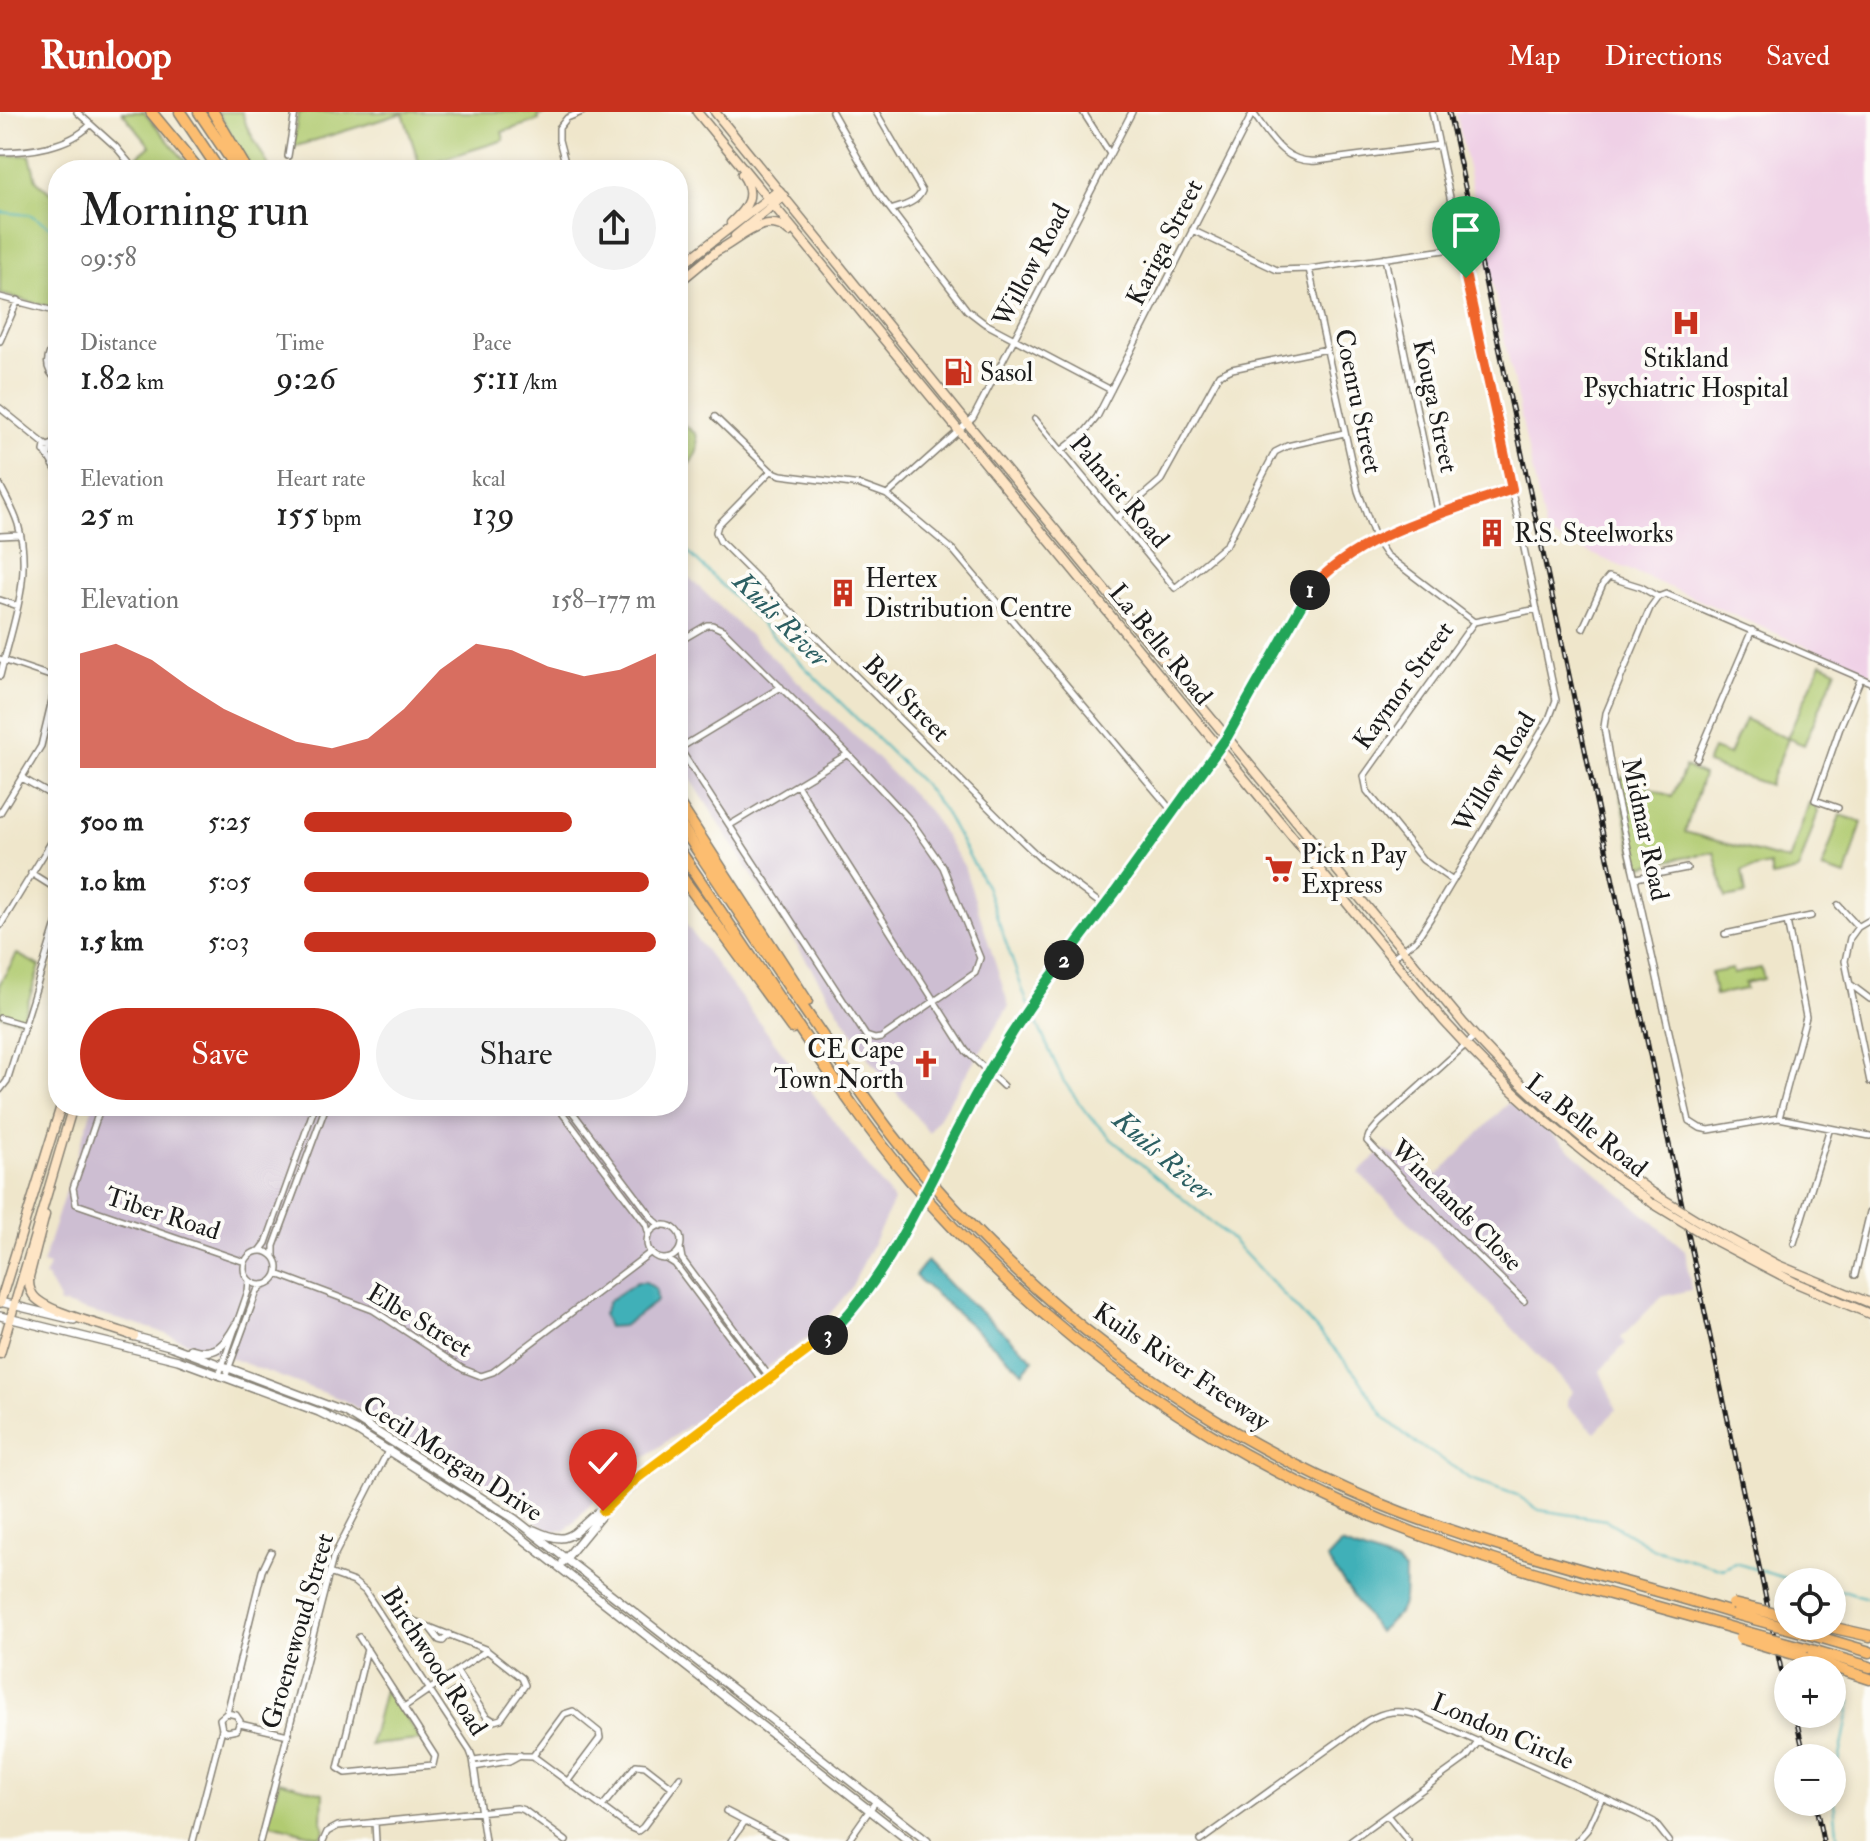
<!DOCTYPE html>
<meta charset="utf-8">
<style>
body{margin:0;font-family:"IM FELL Double Pica",serif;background:#f2f2f2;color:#222;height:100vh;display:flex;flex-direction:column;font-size:30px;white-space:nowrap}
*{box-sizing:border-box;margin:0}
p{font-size:26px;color:#767676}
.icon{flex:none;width:44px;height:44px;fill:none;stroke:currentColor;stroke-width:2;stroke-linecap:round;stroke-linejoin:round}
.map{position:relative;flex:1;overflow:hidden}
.drawer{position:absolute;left:48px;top:48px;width:640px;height:956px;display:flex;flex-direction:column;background:#fff;border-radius:32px;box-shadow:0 4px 12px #0003}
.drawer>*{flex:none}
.controls{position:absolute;left:1774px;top:1456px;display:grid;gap:16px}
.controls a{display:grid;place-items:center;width:72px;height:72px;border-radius:50%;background:#fff;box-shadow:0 4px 12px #0003;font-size:40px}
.pin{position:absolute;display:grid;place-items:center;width:68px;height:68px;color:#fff;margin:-82px -34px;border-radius:50% 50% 50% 0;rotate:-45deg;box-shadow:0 0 8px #0007}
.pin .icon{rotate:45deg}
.km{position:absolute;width:40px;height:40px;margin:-20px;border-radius:50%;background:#222;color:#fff;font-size:22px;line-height:40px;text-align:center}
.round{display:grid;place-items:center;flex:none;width:84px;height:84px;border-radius:42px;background:#f2f2f2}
.head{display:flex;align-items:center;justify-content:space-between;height:136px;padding:0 32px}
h1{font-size:44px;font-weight:600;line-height:60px}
.stats{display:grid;grid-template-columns:repeat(3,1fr);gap:12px;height:136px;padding:8px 32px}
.stats div{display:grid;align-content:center}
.stats b{font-size:34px;font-weight:600}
.stats small{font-size:22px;font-weight:400}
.stats p{font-size:22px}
.chart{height:224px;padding:16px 32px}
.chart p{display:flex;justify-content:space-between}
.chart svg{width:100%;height:144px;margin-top:8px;fill:#c8321e;opacity:.7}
.cta{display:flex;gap:16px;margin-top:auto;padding:16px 32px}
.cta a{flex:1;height:92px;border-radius:48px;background:#c8321e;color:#fff;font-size:32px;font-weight:600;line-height:92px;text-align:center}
.cta a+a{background:#f2f2f2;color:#222}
ul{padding:0 32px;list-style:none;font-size:26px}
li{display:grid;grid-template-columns:128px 96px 1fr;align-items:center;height:60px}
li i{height:20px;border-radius:10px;background:#c8321e}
header{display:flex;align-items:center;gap:48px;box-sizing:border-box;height:112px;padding:0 40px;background:#c8321e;color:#fff}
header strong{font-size:38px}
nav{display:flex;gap:44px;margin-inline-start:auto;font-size:28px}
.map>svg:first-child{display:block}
.built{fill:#efd0e6}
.industrial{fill:#cdbed2}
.green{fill:#b1cb71;stroke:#667446;stroke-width:2}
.water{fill:#3fb0b8;stroke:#2e666a;stroke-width:2}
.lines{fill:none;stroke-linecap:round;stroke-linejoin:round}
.stream{stroke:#3fb0b8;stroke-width:2}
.minor-casing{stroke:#868174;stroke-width:8}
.tertiary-casing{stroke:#868174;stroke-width:10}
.secondary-casing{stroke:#868174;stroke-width:11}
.motorway-casing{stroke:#868174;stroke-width:13}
.minor{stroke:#fff;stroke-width:5}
.tertiary{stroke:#fff;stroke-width:7}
.secondary{stroke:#fee5c5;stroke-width:8}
.motorway{stroke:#fcbd6f;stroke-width:10}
.rail-casing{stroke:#1c1c1c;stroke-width:5}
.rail{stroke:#fdfcf7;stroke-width:2;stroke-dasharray:6;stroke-linecap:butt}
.tertiary-bridge-casing{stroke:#868174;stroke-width:10;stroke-linecap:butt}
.secondary-bridge-casing{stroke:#868174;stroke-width:11;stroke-linecap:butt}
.motorway-bridge-casing{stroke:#868174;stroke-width:13;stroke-linecap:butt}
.tertiary-bridge{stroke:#fff;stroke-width:7}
.secondary-bridge{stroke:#fee5c5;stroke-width:8}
.motorway-bridge{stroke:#fcbd6f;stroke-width:10}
.split-1-casing{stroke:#fff;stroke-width:16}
.split-2-casing{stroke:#fff;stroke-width:16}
.split-3-casing{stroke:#fff;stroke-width:16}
.split-4-casing{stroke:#fff;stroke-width:16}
.split-1{stroke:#f0652b;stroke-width:10}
.split-2{stroke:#22a559;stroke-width:10}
.split-3{stroke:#22a559;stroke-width:10}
.split-4{stroke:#f5b400;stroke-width:10}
.labels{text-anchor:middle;stroke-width:8;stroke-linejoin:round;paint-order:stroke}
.street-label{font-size:26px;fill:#1c1c1c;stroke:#fdfcf7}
.poi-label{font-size:26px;fill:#1c1c1c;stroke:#fdfcf7;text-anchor:start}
.water-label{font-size:28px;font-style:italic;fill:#2c5f62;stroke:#fdfcf7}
</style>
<header>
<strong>Runloop</strong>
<nav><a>Map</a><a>Directions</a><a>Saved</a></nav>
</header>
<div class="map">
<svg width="1870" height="1729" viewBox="0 0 1870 1729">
<rect width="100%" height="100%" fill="#fdfcf7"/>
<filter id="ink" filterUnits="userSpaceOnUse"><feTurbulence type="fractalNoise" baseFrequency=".0125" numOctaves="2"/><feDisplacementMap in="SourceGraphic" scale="16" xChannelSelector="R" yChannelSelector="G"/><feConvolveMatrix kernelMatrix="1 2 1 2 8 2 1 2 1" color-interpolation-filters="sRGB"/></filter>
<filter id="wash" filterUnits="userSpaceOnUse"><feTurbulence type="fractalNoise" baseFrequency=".006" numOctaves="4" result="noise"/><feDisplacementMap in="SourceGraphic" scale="32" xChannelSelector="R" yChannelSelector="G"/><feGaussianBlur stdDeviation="1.8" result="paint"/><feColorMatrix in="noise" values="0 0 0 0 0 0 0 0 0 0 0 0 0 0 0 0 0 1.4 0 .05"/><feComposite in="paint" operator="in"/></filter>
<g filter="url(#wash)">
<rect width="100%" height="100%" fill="#efe6cb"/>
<path class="built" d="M1456,0H1870V562L1546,422Z"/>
<path class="industrial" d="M678,455L855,624L929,699L964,754L1009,894L929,1021L868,945L678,647Z
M678,802L894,1089L850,1178L813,1222L613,1369L565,1419L548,1418L499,1383L343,1288L152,1217L58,1191L59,1188L47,1166L44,1165L49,1154L42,1152L93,994H678Z
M1512,987L1685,1138L1691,1178L1661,1185L1621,1226L1625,1232L1600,1259L1616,1298L1595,1320L1567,1294V1287L1573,1279L1437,1138L1359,1061L1383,1038L1438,1063Z"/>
<path class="green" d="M122,0H144L193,58H139L132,49L150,34Z
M218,0H242L247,15L271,58H252Z
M302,0H551L538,4L539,8L502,20L504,28L420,54L403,1L293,35L298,2Z
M30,43L36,68L58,88V197L0,182V44Z
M678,308L696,322C702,345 691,348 678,364Z
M1821,551L1836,558L1804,633L1787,626Z
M1745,607L1788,627L1769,673L1707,652L1713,637L1729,643Z
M1685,655L1703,663L1685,720L1789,749L1809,691L1815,694L1818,700L1798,759L1772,765L1770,753L1742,759L1746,782L1726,786L1714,740L1636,755L1618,670L1624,664L1672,685Z
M1840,703L1862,710L1846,764L1822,757Z
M17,842L40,854L23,905L18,908L0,903V871Z
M1761,856L1764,867L1745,871L1746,877L1715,883L1711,861L1732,857L1733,862Z
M385,1574H387L420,1628L370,1633Z
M279,1669L323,1681L322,1710L325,1718L321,1725L268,1711Z"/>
<path class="water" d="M927,1149L952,1175L1034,1247L1023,1260L915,1164Z
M637,1170H646L656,1177L657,1189L623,1214L608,1215L603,1202L609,1189Z
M1341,1432L1398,1452L1405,1459C1404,1495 1407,1496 1378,1520L1327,1447Z"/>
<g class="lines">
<path class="stream" d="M0,100L31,103L58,120
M678,430L923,672L944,699L986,774L1028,893
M1031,898L1063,968L1085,999L1110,1026L1230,1126L1332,1234L1356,1262L1385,1306L1414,1330L1456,1356L1468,1366L1517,1383L1539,1398L1606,1408L1654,1437L1723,1457L1735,1451L1798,1470
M1832,1478L1846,1479L1870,1487
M1838,1729L1833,1681L1851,1588"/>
</g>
</g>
<g filter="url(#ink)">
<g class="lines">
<defs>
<path id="minor" d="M77,0L116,35L135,58
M832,0L878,81L967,198L984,211L1111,278
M876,0L922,79C917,91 902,94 891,98
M1083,0L1110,42
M1253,1C1270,24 1284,52 1317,49L1439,33
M0,40C29,40 69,35 90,13
M288,44L295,0
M567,58L559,28V16L567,6L582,0
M1192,118L1277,158L1309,157L1459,136
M1385,146L1439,404
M1309,157L1358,379L1376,428L1386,443L1474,510L1537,497
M0,185L58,200
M58,222C50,241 39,253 58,269
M0,229L18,188
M0,296L47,334
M715,305L771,359L781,363L860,373L887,383L953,438L1173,700
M1035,307L1175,476L1227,432L1275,340L1287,334L1344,321
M45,334L50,335L49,341L44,339Z
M48,334L58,330
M1061,339L1085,320L1097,305L1253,0
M46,341L58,361
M771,359L718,413L716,420L720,429L1018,725L1042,748L1105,795
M0,373C6,385 14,399 18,412C33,464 12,514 0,564
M887,383L973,306L1132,0
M1117,406L1161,368L1219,263L1232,257L1327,237
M0,424L20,423
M0,488L18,494
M1583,516L1603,472L1609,465L1641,475L1658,485
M678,530L707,513H712L723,518L848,642L911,709L943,755L980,846L975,861L881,926L875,927L866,924L678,634
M0,547L56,566
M1870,570L1666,482L1658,485L1650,496L1606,601L1604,615L1613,669L1689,1009L1700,1016L1709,1018L1779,1006L1870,1024
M1227,625L1304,486C1344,426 1446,401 1512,377
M680,636L781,575
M1697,647L1752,518
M22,666L58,687
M797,673L966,939L1003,974
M1838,696L1815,688L1841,613L1861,566
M0,701L41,634L56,571
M730,713L848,642
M31,761L58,778
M1636,766L1687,756
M1453,769L1423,748L1367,679L1364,664L1474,510
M1838,793L1858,815
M1870,808L1858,815L1850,826L1845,849L1870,970
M0,814L58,719
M1725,822L1811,804
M1392,846L1416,828L1435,799L1549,607L1556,588L1432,0
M1850,872L1870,887
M0,906L24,913
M1474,925L1379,1011L1369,1023L1367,1029L1451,1118L1524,1189
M0,978L7,969L58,806
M101,994L73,1076L76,1092L245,1150
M557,994L646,1112L649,1123
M568,994L654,1108L661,1114
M1779,1006L1806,905L1787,809
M647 1130a17 17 0 1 1 34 0a17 17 0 1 1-34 0Z
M1794,1131L1830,1016
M680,1136L682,1147L771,1267
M260,1139L266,1131L315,994
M244 1156a17 17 0 1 1 34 0a17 17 0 1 1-34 0Z
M274,1145V1134L326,994
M667,1147L675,1152L764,1271
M277,1162L373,1198L463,1257L481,1264L493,1260L651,1140
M1855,1163L1870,1100
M219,1263L248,1179L249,1169
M225,1266L257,1179L263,1173
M329,1461L354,1470L365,1479L470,1639L473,1647L485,1729
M394,1501L485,1537L522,1566L525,1573L501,1607L494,1609L486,1604L457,1560
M429,1515L439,1528L443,1529L449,1522
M359,1525L435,1644L433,1653L346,1661L338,1656L367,1537
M451,1582L466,1573
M404,1595L487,1538
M227,1601L262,1459L271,1440
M240,1612L288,1623
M533,1644L564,1602L573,1599L599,1620L600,1626L567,1670
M474,1648L508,1643L533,1644L629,1715L638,1719L643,1715L680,1665
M474,1655L509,1649L520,1643
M602,1695L636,1653L645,1654L672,1675
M726,1699L784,1729
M1387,1703L1408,1729
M375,1710L376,1729
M193,1729L222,1617L220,1607L227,1601L236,1603L240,1609L237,1618L227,1620L222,1617
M260,1729L333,1446L389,1337
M323,1729L327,1720L338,1714L517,1696L524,1698L566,1729
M731,1729L745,1709
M848,1729L876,1689
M1200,1729L1367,1609C1385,1599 1398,1597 1418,1603L1637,1701L1654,1710L1669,1729
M1351,1729L1466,1646L1479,1629
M1577,1729L1587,1718L1602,1685"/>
<path id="tertiary" d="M941,1050L987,960L1020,906L1114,782L1227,625
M0,1190L74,1208
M0,1204L178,1248L319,1300L357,1319L504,1412L909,1729
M129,1223L173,1235L345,1300L515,1407L927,1729
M191,1237C216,1245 225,1233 236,1213
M534,1418C570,1435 570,1423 598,1400
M563,1450L623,1377L830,1222L863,1184L911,1104"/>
<path id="secondary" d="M697,0L1443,908C1506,978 1576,1039 1654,1092
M715,0L968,312L1464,912C1521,977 1584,1031 1653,1081
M731,111C747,96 757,83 742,62
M735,124L784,84
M717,139C738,129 767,97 789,120
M678,156L779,78
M678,171L718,138
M45,1103L29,1165C29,1172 29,1177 33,1183C45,1201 110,1214 134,1224
M1715,1119L1778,1153L1870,1191
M1710,1126L1796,1171L1870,1202
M0,1191L61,994
M0,1242L73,994"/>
<path id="motorway" d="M151,0L199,58
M180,0L219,58
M199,0L238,58
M213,0L247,58
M678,690L807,889
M678,709C716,767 755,824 793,881C826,928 857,976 892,1022C1018,1185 1190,1313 1380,1392C1495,1439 1617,1465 1735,1502
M678,736C718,795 757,854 797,913C833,966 869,1019 910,1068C1048,1228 1225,1352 1423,1424C1526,1462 1634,1487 1739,1518
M678,760L792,916
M1826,1514L1870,1524
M1802,1520L1870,1540
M1805,1536L1870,1555
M1807,1546L1870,1567"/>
</defs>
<use href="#minor" class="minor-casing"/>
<use href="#tertiary" class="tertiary-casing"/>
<use href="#secondary" class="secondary-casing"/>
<use href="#motorway" class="motorway-casing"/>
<use href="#minor" class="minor"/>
<use href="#tertiary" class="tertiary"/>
<use href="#secondary" class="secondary"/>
<use href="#motorway" class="motorway"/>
<defs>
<path id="rail" d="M1449,0L1788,1590
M1795,1602L1805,1646
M1815,1690L1823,1729"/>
</defs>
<use href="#rail" class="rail-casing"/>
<use href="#rail" class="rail"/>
<defs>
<path id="tertiary-bridge" d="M911,1104L941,1050"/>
<path id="secondary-bridge" d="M1653,1081L1715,1119
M1654,1092L1710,1126"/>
<path id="motorway-bridge" d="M1733,1492L1788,1505
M1735,1502L1802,1520
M1739,1518L1805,1536
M1740,1526L1807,1546"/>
</defs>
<use href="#tertiary-bridge" class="tertiary-bridge-casing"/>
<use href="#secondary-bridge" class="secondary-bridge-casing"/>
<use href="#motorway-bridge" class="motorway-bridge-casing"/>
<use href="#tertiary-bridge" class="tertiary-bridge"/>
<use href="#secondary-bridge" class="secondary-bridge"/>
<use href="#motorway-bridge" class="motorway-bridge"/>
</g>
</g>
<g class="lines" filter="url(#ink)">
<defs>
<path id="split-1" d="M1310,478C1356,422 1446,401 1512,377L1466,166"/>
<path id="split-2" d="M1064,848L1114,782L1227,625L1310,478"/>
<path id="split-3" d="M828,1223C884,1172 922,1085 957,1018C988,957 1022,901 1064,848"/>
<path id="split-4" d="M603,1399L636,1367L828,1223"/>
</defs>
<use href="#split-1" class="split-1-casing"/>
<use href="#split-2" class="split-2-casing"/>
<use href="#split-3" class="split-3-casing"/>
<use href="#split-4" class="split-4-casing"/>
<use href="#split-1" class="split-1"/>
<use href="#split-2" class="split-2"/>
<use href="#split-3" class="split-3"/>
<use href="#split-4" class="split-4"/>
</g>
<defs>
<symbol id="hospital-bare" viewBox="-9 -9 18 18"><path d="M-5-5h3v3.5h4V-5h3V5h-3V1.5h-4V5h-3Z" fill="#c8321e" stroke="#fdfcf7" stroke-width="2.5" paint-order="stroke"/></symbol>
<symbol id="fuel-bare" viewBox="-9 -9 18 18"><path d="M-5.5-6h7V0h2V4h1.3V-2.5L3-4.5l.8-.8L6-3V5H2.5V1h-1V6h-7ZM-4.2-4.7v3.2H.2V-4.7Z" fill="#c8321e" stroke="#fdfcf7" stroke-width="2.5" paint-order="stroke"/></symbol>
<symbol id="building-bare" viewBox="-9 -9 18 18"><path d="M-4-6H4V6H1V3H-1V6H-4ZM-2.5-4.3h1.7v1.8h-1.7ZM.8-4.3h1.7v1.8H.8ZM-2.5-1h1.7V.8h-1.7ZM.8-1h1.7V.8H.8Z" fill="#c8321e" stroke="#fdfcf7" stroke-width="2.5" paint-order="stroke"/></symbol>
<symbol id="supermarket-bare" viewBox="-9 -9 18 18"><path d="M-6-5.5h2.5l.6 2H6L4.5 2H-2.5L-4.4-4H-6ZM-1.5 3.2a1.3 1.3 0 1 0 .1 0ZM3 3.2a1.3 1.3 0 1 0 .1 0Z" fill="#c8321e" stroke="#fdfcf7" stroke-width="2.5" paint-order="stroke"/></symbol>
<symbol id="church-bare" viewBox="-9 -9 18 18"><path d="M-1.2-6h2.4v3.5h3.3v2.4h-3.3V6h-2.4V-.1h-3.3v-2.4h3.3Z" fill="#c8321e" stroke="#fdfcf7" stroke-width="2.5" paint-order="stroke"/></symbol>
</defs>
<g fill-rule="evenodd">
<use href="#hospital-bare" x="1666" y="191" width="40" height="40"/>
<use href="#fuel-bare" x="938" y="240" width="40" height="40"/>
<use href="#building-bare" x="1472" y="401" width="40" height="40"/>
<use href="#building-bare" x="823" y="461" width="40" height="40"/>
<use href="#supermarket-bare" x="1259" y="737" width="40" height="40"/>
<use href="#church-bare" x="906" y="932" width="40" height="40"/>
</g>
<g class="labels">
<g class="street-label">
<text transform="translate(1164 130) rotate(-63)" y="9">Kariga Street</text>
<text transform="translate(1031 153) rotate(-62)" y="9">Willow Road</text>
<text transform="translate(1359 289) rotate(78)" y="9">Coenru Street</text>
<text transform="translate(1436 294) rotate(78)" y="9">Kouga Street</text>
<text transform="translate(1120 379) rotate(50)" y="9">Palmiet Road</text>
<text transform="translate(1161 532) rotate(51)" y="9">La Belle Road</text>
<text transform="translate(1403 573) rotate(-54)" y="9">Kaymor Street</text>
<text transform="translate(907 586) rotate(45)" y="9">Bell Street</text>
<text transform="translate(1494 660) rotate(-59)" y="9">Willow Road</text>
<text transform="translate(1646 717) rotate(78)" y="9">Midmar Road</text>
<text transform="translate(1587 1013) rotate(39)" y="9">La Belle Road</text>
<text transform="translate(1457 1093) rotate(45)" y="9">Winelands Close</text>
<text transform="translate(163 1101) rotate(18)" y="9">Tiber Road</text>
<text transform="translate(420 1208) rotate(31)" y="9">Elbe Street</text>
<text transform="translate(1182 1254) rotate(34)" y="9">Kuils River Freeway</text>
<text transform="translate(453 1346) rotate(33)" y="9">Cecil Morgan Drive</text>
<text transform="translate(297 1519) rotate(-74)" y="9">Groenewoud Street</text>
<text transform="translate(435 1549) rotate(57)" y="9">Birchwood Road</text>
<text transform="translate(1503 1619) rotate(24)" y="9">London Circle</text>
</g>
<g class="poi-label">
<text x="1686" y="255" text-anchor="middle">Stikland<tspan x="1686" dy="30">Psychiatric Hospital</tspan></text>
<text x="980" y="269">Sasol</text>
<text x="1514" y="430">R.S. Steelworks</text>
<text x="865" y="475">Hertex<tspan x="865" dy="30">Distribution Centre</tspan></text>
<text x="1301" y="751">Pick n Pay<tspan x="1301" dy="30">Express</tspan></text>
<text x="904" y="946" text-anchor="end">CE Cape<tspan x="904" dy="30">Town North</tspan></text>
</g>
<g class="water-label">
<text transform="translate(782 507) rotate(45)" y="10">Kuils River</text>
<text transform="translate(1164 1043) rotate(41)" y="10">Kuils River</text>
</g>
</g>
</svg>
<div class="controls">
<a><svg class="icon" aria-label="locate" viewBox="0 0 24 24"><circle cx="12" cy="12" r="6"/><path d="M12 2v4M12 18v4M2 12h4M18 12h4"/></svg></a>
<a>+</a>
<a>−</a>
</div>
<div class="pin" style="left:1466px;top:166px;background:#1e9e55"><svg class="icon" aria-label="arrive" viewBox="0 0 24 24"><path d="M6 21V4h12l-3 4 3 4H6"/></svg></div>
<div class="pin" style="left:603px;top:1399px;background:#d93025"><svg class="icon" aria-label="check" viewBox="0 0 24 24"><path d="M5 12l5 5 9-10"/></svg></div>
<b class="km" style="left:1310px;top:478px">1</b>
<b class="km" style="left:1064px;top:848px">2</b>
<b class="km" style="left:828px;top:1223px">3</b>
<section class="drawer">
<div class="head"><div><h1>Morning run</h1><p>09:58</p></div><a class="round"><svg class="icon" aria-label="share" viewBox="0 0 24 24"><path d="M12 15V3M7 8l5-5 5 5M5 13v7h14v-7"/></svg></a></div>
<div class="stats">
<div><p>Distance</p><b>1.82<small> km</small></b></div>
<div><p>Time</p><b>9:26</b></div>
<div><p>Pace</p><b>5:11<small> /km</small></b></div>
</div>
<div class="stats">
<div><p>Elevation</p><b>25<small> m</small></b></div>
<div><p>Heart rate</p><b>155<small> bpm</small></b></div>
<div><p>kcal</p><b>139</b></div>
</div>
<div class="chart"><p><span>Elevation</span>158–177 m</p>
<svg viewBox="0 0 160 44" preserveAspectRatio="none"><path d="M0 44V9L10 6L20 11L30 19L40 26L50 31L60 36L70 38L80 35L90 26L100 14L110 6L120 8L130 13L140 16L150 14L160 9V44z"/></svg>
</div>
<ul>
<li><b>500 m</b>5:25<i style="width:76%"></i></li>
<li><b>1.0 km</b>5:05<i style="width:98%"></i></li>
<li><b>1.5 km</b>5:03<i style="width:100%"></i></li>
</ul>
<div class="cta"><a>Save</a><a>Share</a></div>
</section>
</div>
